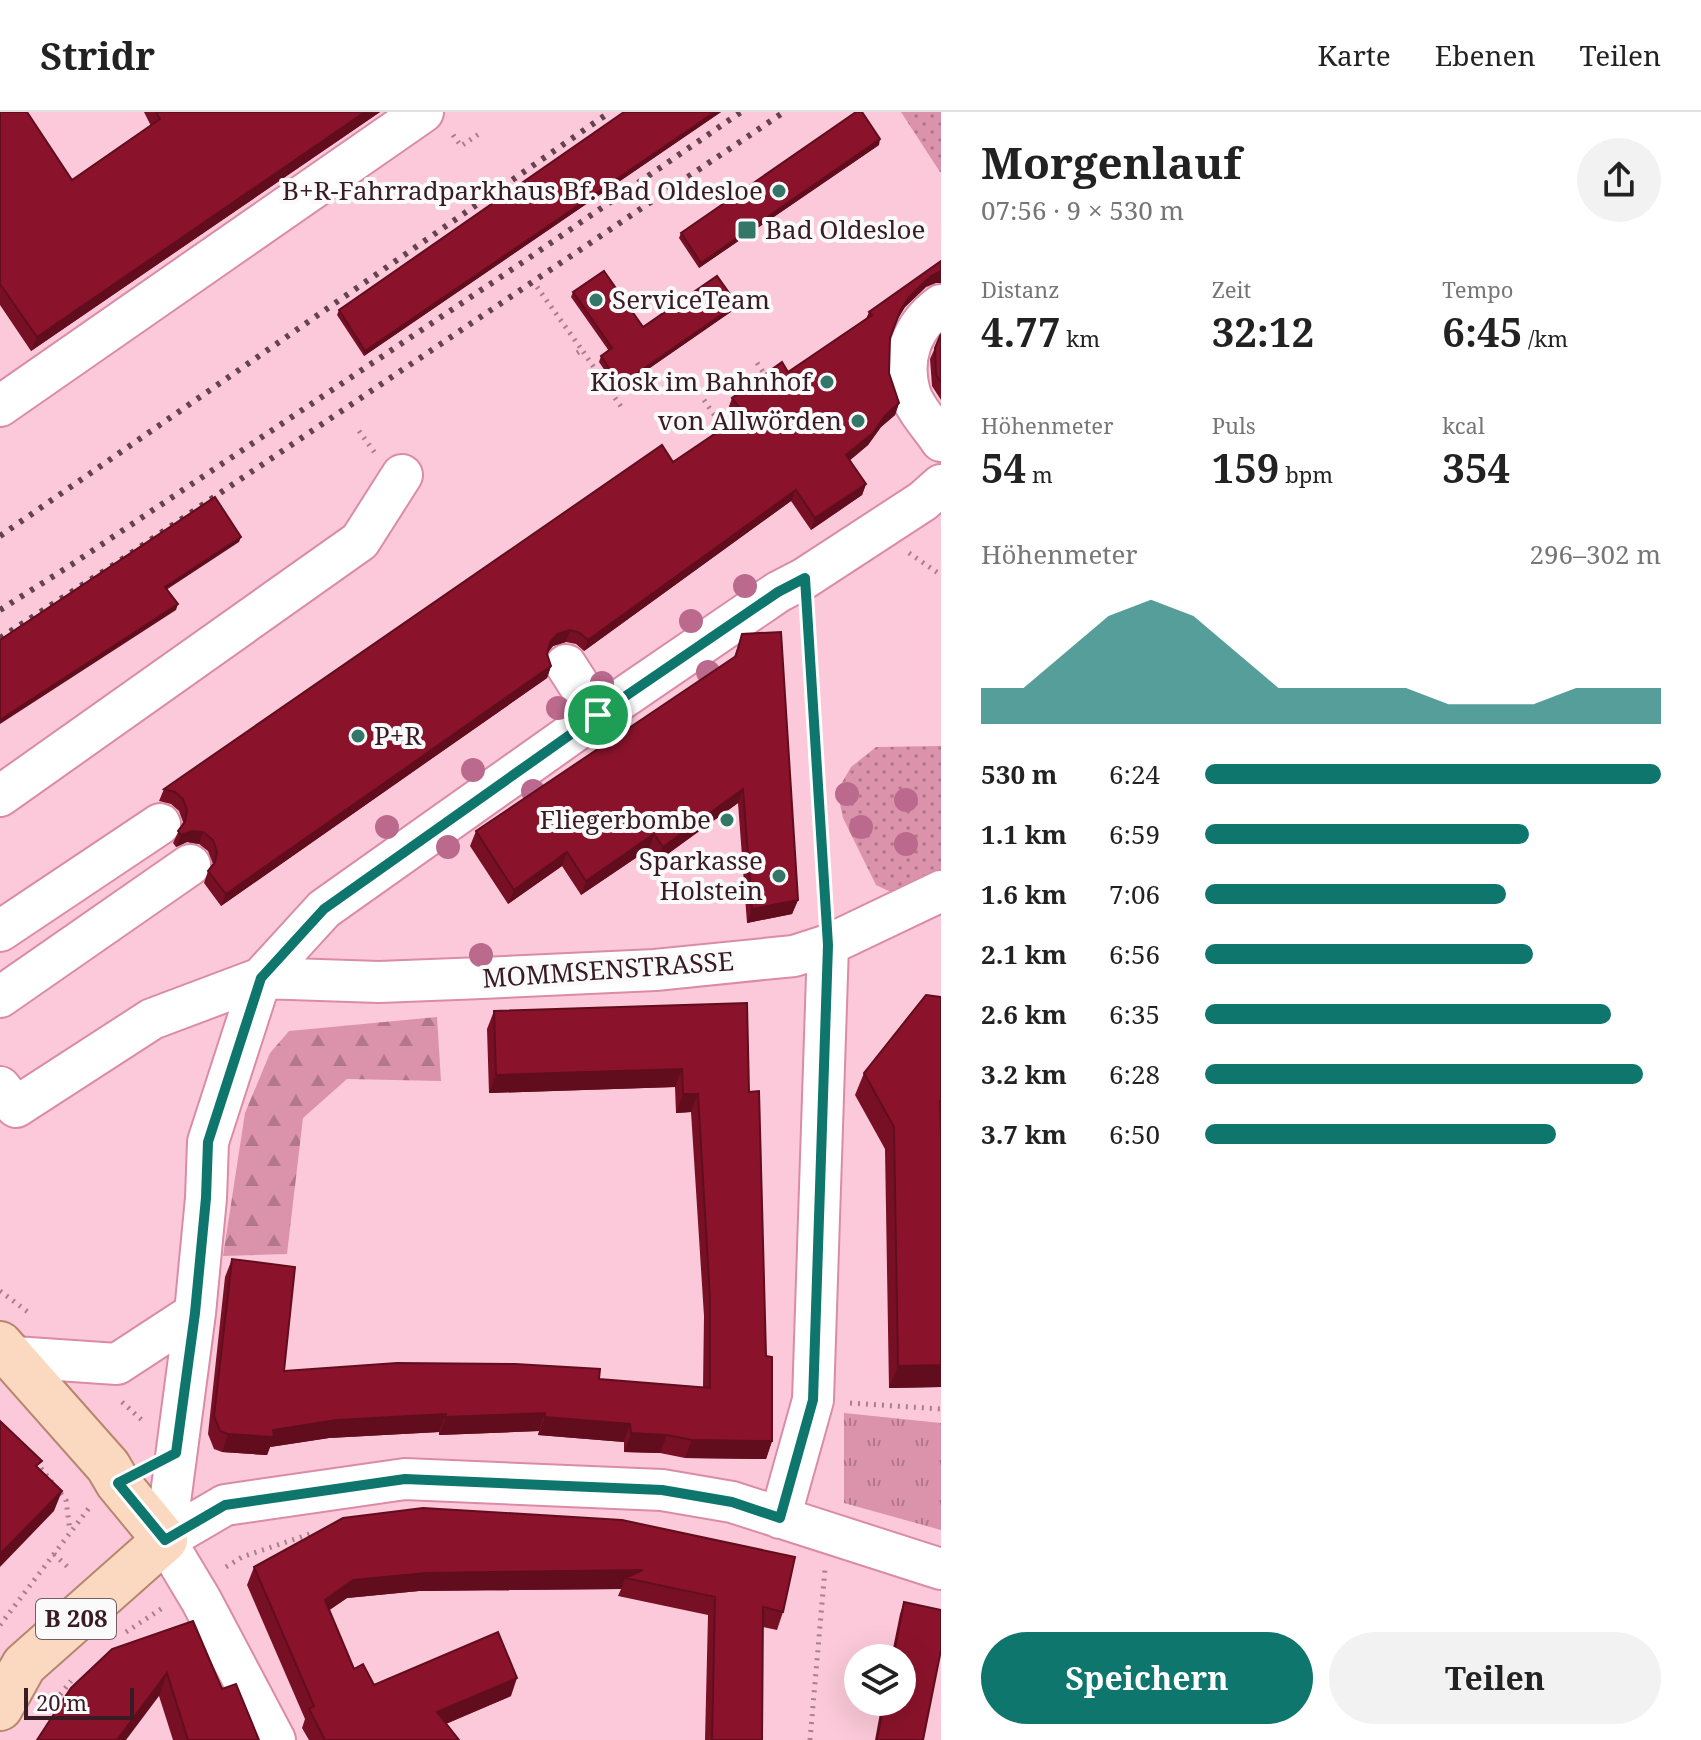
<!DOCTYPE html>
<html lang="de">
<meta charset="utf-8">
<style>
body{margin:0;font-family:"Noto Serif",serif;background:#f2f2f2;color:#222;height:100vh;display:flex;flex-direction:column;font-size:30px;white-space:nowrap}
*{box-sizing:border-box;margin:0}
p{font-size:26px;color:#767676}
.icon{flex:none;width:44px;height:44px;fill:none;stroke:currentColor;stroke-width:2;stroke-linecap:round;stroke-linejoin:round}
.map{position:relative;flex:1;overflow:hidden}
.side{display:flex;flex-direction:column;background:#fff;width:760px}
.side>*{flex:none}
.buttons{position:absolute;left:844px;top:1532px;display:grid;gap:16px}
.buttons a{display:grid;place-items:center;width:72px;height:72px;border-radius:50%;background:#fff;box-shadow:0 8px 32px #0002;font-size:40px}
.scale{position:absolute;left:24px;bottom:20px;width:110px;box-sizing:border-box;padding-left:8px;border:4px solid #391b26;border-top:0;font-size:22px;line-height:28px;white-space:nowrap;color:#391b26;-webkit-text-stroke:6px #fafafa;paint-order:stroke}
.pin{position:absolute;display:grid;place-items:center;width:68px;height:68px;color:#fff;margin:-34px;border:4px solid #fff;border-radius:50%;box-shadow:0 2px 8px #0007}
.round{display:grid;place-items:center;flex:none;width:84px;height:84px;border-radius:42px;background:#f2f2f2}
.headline{display:flex;align-items:center;justify-content:space-between;height:136px;padding:0 40px}
h1{font-size:44px;font-weight:700;line-height:60px}
.metrics{display:grid;grid-template-columns:repeat(3,1fr);gap:12px;height:136px;padding:8px 40px}
.metrics div{display:grid;align-content:center}
.metrics b{font-size:40px;font-weight:700}
.metrics small{font-size:22px;font-weight:400}
.metrics p{font-size:22px}
.chart{height:224px;padding:16px 40px}
.chart p{display:flex;justify-content:space-between}
.chart svg{width:100%;height:144px;margin-top:8px;fill:#0f766e;opacity:.7}
.button{display:flex;gap:16px;margin-top:auto;padding:16px 40px}
.button a{flex:1;height:92px;border-radius:48px;background:#0f766e;color:#fff;font-size:32px;font-weight:700;line-height:92px;text-align:center}
.button a+a{background:#f2f2f2;color:#222}
ul{padding:0 40px;list-style:none;font-size:26px}
li{display:grid;grid-template-columns:128px 96px 1fr;align-items:center;height:60px}
li i{height:20px;border-radius:10px;background:#0f766e}
header{display:flex;align-items:center;gap:48px;box-sizing:border-box;height:112px;padding:0 40px;background:#fff;border-bottom:2px solid #e0e0e0}
header strong{font-size:38px}
nav{display:flex;gap:44px;margin-inline-start:auto;font-size:28px}
main{display:flex;flex:1;min-height:0}
.map>svg:first-child{display:block}
.grass{fill:url(#grass-dots)}
.forest{fill:url(#forest-firs)}
.park{fill:url(#park-tufts)}
.lines{fill:none;stroke-linecap:round;stroke-linejoin:round}
.minor-casing{stroke:#da8ca7;stroke-width:44}
.major-casing{stroke:#b6866f;stroke-width:48}
.path{stroke:#a87f8c;stroke-width:5;stroke-dasharray:2 6;stroke-linecap:butt}
.minor{stroke:#fff;stroke-width:40}
.major{stroke:#fbd9c0;stroke-width:44}
.rail{stroke:#65424e;stroke-width:6;stroke-dasharray:4 8;stroke-linecap:butt}
.tree{fill:#bb6a8d}
.wall{fill:#771025}
.shaded-wall{fill:#610d1e}
.building{fill:#8a132b;stroke:#610d1e;stroke-width:2}
.route-casing{stroke:#fff;stroke-width:16}
.route{stroke:#0f766e;stroke-width:10}
.poi-dot{fill:#347768;stroke:#fafafa;stroke-width:3}
.labels{text-anchor:middle;stroke-width:8;stroke-linejoin:round;paint-order:stroke}
.shield{fill:#fafafa;stroke:#735e66;stroke-width:2}
.shield-label{font-size:24px;font-weight:bold;fill:#391b26}
.poi-label{font-size:26px;fill:#391b26;stroke:#fafafa;text-anchor:end}
.street-label{font-size:26px;fill:#391b26;stroke:#fafafa}
</style>
<header>
<strong>Stridr</strong>
<nav><a>Karte</a><a>Ebenen</a><a>Teilen</a></nav>
</header>
<main>
<div class="map">
<svg width="941" height="1628" viewBox="0 0 941 1628">
<defs>
<pattern id="grass-dots" width="8" height="8" patternUnits="userSpaceOnUse" patternTransform="scale(2)"><rect width="8" height="8" fill="#db93ac"/><path d="M2 2h.1M6 6h.1" fill="none" stroke="#b3778c" stroke-width="1.8" stroke-linecap="round"/></pattern>
<pattern id="forest-firs" width="22" height="20" patternUnits="userSpaceOnUse" patternTransform="scale(2)"><rect width="22" height="20" fill="#db93ac"/><path d="M5 1l3.5 6h-7zM16 11l3.5 6h-7z" fill="#b3778c"/></pattern>
<pattern id="park-tufts" width="24" height="20" patternUnits="userSpaceOnUse" patternTransform="scale(2)"><rect width="24" height="20" fill="#db93ac"/><path d="M3 7l-1-3M5 7V3M7 7l1-3M15 17l-1-3M17 17v-4M19 17l1-3" fill="none" stroke="#b3778c"/></pattern>
</defs>
<rect width="100%" height="100%" fill="#fbc9d9"/>
<path class="grass" d="M901,0H941V60H940Z
M941,634V759L895,782L876,773L843,706L837,679L851,655L876,635Z"/>
<path class="forest" d="M437,905L441,969L347,967L303,1006L287,1142L223,1144L245,1001L270,941L289,919Z"/>
<path class="park" d="M844,1301L941,1311V1418L844,1391Z"/>
<g class="lines">
<defs>
<path id="minor" d="M941,193C912,214 900,246 910,281C915,297 932,315 941,329
M0,294L423,0
M566,553L598,603
M0,684L360,429L402,363
M0,819L160,712
M0,885L190,753
M0,975L16,995L152,907L261,866L379,870L482,866L655,858L794,844L828,833L941,779
M14,1245L117,1252L195,1201
M780,1406L813,1288L828,833
M165,1428L195,1201L206,1086L208,1030L261,866L324,797L598,603L778,480L805,466L923,389L941,373
M165,1428L225,1393L405,1367L662,1378L732,1390L941,1457
M165,1428L201,1488L275,1628"/>
<path id="major" d="M0,1232L108,1354L118,1371L165,1428L24,1553L0,1596"/>
</defs>
<use href="#minor" class="minor-casing"/>
<use href="#major" class="major-casing"/>
<path class="path" d="M453,23L461,34L479,22
M537,175L582,238
M577,241L582,238L622,296
M757,251L768,267
M704,288L722,314L734,306
M359,319L375,341
M909,441L941,463
M807,507L825,792
M0,1179L28,1200
M122,1290L144,1310
M850,1291L941,1297
M36,1350L66,1388L70,1419
M54,1442L71,1458
M226,1455L242,1445L310,1422
M0,1513L89,1396
M126,1520L164,1495
M50,1595L71,1569
M810,1628L825,1457"/>
<use href="#minor" class="minor"/>
<use href="#major" class="major"/>
<path class="rail" d="M0,424L610,0
M0,498L71,453L526,148L741,0
M0,526L115,452L784,0"/>
</g>
<g class="tree">
<circle cx="745" cy="474" r="12"/>
<circle cx="691" cy="509" r="12"/>
<circle cx="708" cy="560" r="12"/>
<circle cx="602" cy="571" r="12"/>
<circle cx="558" cy="596" r="12"/>
<circle cx="617" cy="622" r="12"/>
<circle cx="473" cy="658" r="12"/>
<circle cx="533" cy="679" r="12"/>
<circle cx="847" cy="682" r="12"/>
<circle cx="906" cy="688" r="12"/>
<circle cx="387" cy="715" r="12"/>
<circle cx="861" cy="715" r="12"/>
<circle cx="906" cy="732" r="12"/>
<circle cx="448" cy="735" r="12"/>
<circle cx="481" cy="843" r="12"/>
</g>
<path class="wall" d="M0,0L72,68L151,14L144,0H380L31,239L0,193Z
M624,0H721L364,244L337,203L339,198Z
M879,33L699,156L679,126L681,121Z
M936,171L926,175L905,195L897,208L890,226L889,261L899,291L895,303L881,315L868,333L850,348L866,372L862,383L811,418L791,389L584,539L576,532L566,530L553,534L547,542L551,554L547,566L221,794L204,771L208,759L213,752L208,739L199,732L187,730L176,735L173,731L183,710L179,699L171,692L159,689L164,677L673,350L735,308L728,297L732,286L788,260L866,207L869,200Z
M573,180L643,215L735,197L618,278L599,250L601,244L609,239L571,185Z
M941,222V288L932,274L930,247Z
M742,522L798,788L792,802L747,811L738,691L658,749L649,737L581,783L562,754L508,792L470,734L476,719L734,545Z
M926,883L941,1275L889,1276L885,1037L855,983L864,961Z
M494,899L749,980L772,1329L766,1347L685,1346L660,1341L624,1340V1330L538,1323L539,1319L439,1323V1320L329,1326L270,1335L267,1343L222,1340L214,1337L208,1322L225,1165L232,1147L284,1259L599,1267L703,1275L704,1204L691,1000L676,1001L675,975L489,981L487,917Z
M343,1406L783,1500L777,1518L763,1515L762,1628H705L708,1503L618,1484L621,1477L419,1479L347,1486L329,1498L354,1557L374,1573L511,1584L446,1612L459,1628H309L302,1616L305,1607L247,1473L254,1455Z
M904,1490L923,1628H875L882,1590H902V1546H891L900,1502Z
M112,1537L222,1577L259,1628H173L159,1584Z"/>
<path class="shaded-wall" d="M365,0H380L31,239L37,225Z
M715,0H721L364,244L365,239Z
M880,27L879,33L699,156L701,151Z
M941,159V171H936L926,175L905,195L897,208L901,197L910,184L931,164Z
M737,192L735,197L618,278L620,273Z
M899,291L895,303L881,315L868,333L842,355L846,343L885,304Z
M866,372L862,383L811,418L815,406Z
M796,378L791,389L584,539L588,528Z
M241,425L239,430L163,480L165,475Z
M178,492L176,498L0,612V608Z
M570,518L566,530L553,534L546,542L550,530L557,522Z
M551,554L547,566L221,794L226,782Z
M743,677L738,691L658,749L663,735Z
M192,719L203,720L199,732L187,730L176,735L181,723Z
M654,722L649,737L581,783L586,769Z
M567,740L562,754L508,792L514,778Z
M798,788L792,802L747,811L752,797Z
M682,957L675,975L489,981L496,963Z
M683,982H698L691,1000L676,1001Z
M941,1253V1275L889,1276L898,1254Z
M545,1301L539,1319L439,1323L446,1305Z
M446,1302L439,1320L329,1326L270,1335L267,1343L222,1340L228,1322L273,1318L336,1308Z
M545,1305L630,1312L624,1330L538,1323Z
M631,1321L667,1323L660,1341L624,1340Z
M692,1328L772,1329L766,1347L685,1346Z
M62,1379L54,1399L0,1455V1442Z
M643,1458L625,1466L621,1477L419,1479L347,1486L318,1506L325,1488L353,1468L426,1461Z
M167,1561L159,1584L126,1628H117Z
M517,1566L511,1584L431,1618L437,1600Z"/>
<path class="building" d="M0,0H27L72,68L160,7L156,0H365L37,225L0,172Z
M624,0H715L365,239L339,198Z
M856,0H862L880,27L701,151L681,121Z
M941,149V159L931,164L910,184L901,197L890,226L889,261L899,291L885,304L873,321L846,343L866,372L815,406L796,378L588,528L580,521L570,518L557,522L550,530L547,542L551,554L226,782L208,759L215,750L217,740L213,728L203,720L192,719L181,723L178,719L185,710L187,698L183,687L175,680L164,677L662,333L673,350L744,302L732,286L782,250L788,260L872,203L869,200Z
M604,159L643,215L717,164L737,192L620,273L601,244L612,236L573,180Z
M941,222V270L936,263L935,236Z
M215,385L241,425L165,475L178,492L0,608V528Z
M781,520L798,788L752,797L743,677L663,735L654,722L586,769L567,740L514,778L476,719L736,544L742,522Z
M926,883L941,885V989H940L941,1022V1253L898,1254L894,1015L864,961Z
M747,891L749,980L759,979L766,1244L772,1245V1329L692,1328L667,1323L631,1321L630,1312L545,1305V1301L446,1305V1302L336,1308L273,1318L274,1325L228,1322L220,1319L214,1304L232,1147L295,1155L284,1259L397,1251L515,1252L600,1257L599,1267L710,1276V1186L698,982H683L682,957L496,963L494,899Z
M0,1309L42,1349L36,1354L62,1379L0,1442Z
M423,1396L622,1408L795,1445L783,1500L763,1495L762,1628H712L715,1485L625,1466L643,1458L426,1461L353,1468L325,1488L354,1557L363,1552L374,1573L498,1520L517,1566L437,1600L459,1628H325L309,1597L314,1594L254,1455L343,1406Z
M904,1490L941,1498V1538L923,1628H877L884,1590H902V1546H893Z
M193,1509L222,1577L236,1572L259,1628H188L167,1561L117,1628H37L71,1576L112,1537Z"/>
<g class="lines">
<defs>
<path id="route" d="M805,466L828,833L813,1288L780,1406L732,1390L662,1378L405,1367L225,1393L165,1428L118,1371L176,1341L195,1201L206,1086L208,1030L261,866L324,797L598,603L778,480Z"/>
</defs>
<use href="#route" class="route-casing"/>
<use href="#route" class="route"/>
</g>
<g class="poi-dot">
<circle cx="779" cy="79" r="8"/>
<rect x="737" y="108" width="20" height="20" rx="4"/>
<circle cx="596" cy="188" r="8"/>
<circle cx="827" cy="270" r="8"/>
<circle cx="858" cy="309" r="8"/>
<circle cx="358" cy="624" r="8"/>
<circle cx="727" cy="708" r="8"/>
<circle cx="779" cy="764" r="8"/>
</g>
<g class="labels">
<rect class="shield" x="36" y="1487" width="80" height="40" rx="6"/>
<g class="shield-label">
<text x="76" y="1515">B 208</text>
</g>
<g class="poi-label">
<text x="763" y="88">B+R-Fahrradparkhaus Bf. Bad Oldesloe</text>
<text x="765" y="127" text-anchor="start">Bad Oldesloe</text>
<text x="612" y="197" text-anchor="start">ServiceTeam</text>
<text x="811" y="279">Kiosk im Bahnhof</text>
<text x="842" y="318">von Allwörden</text>
<text x="374" y="633" text-anchor="start">P+R</text>
<text x="711" y="717">Fliegerbombe</text>
<text x="763" y="758">Sparkasse<tspan x="763" dy="30">Holstein</tspan></text>
</g>
<g class="street-label">
<text transform="translate(608 858) rotate(-4)" y="9">MOMMSENSTRASSE</text>
</g>
</g>
</svg>
<div class="buttons">
<a><svg class="icon" aria-label="layers" viewBox="0 0 24 24"><path d="M12 4l9 5-9 5-9-5zM3 14l9 5 9-5"/></svg></a>
</div>
<div class="scale">20 m</div>
<div class="pin" style="left:598px;top:603px;background:#1e9e55"><svg class="icon" aria-label="arrive" viewBox="0 0 24 24"><path d="M6 21V4h12l-3 4 3 4H6"/></svg></div>
</div>
<section class="side">
<div class="headline"><div><h1>Morgenlauf</h1><p>07:56 · 9 × 530 m</p></div><a class="round"><svg class="icon" aria-label="share" viewBox="0 0 24 24"><path d="M12 15V3M7 8l5-5 5 5M5 13v7h14v-7"/></svg></a></div>
<div class="metrics">
<div><p>Distanz</p><b>4.77<small> km</small></b></div>
<div><p>Zeit</p><b>32:12</b></div>
<div><p>Tempo</p><b>6:45<small> /km</small></b></div>
</div>
<div class="metrics">
<div><p>Höhenmeter</p><b>54<small> m</small></b></div>
<div><p>Puls</p><b>159<small> bpm</small></b></div>
<div><p>kcal</p><b>354</b></div>
</div>
<div class="chart"><p><span>Höhenmeter</span>296–302 m</p>
<svg viewBox="0 0 160 44" preserveAspectRatio="none"><path d="M0 44V33L10 33L20 22L30 11L40 6L50 11L60 22L70 33L80 33L90 33L100 33L110 38L120 38L130 38L140 33L150 33L160 33V44z"/></svg>
</div>
<ul>
<li><b>530 m</b>6:24<i style="width:100%"></i></li>
<li><b>1.1 km</b>6:59<i style="width:71%"></i></li>
<li><b>1.6 km</b>7:06<i style="width:66%"></i></li>
<li><b>2.1 km</b>6:56<i style="width:72%"></i></li>
<li><b>2.6 km</b>6:35<i style="width:89%"></i></li>
<li><b>3.2 km</b>6:28<i style="width:96%"></i></li>
<li><b>3.7 km</b>6:50<i style="width:77%"></i></li>
</ul>
<div class="button"><a>Speichern</a><a>Teilen</a></div>
</section>
</main>
